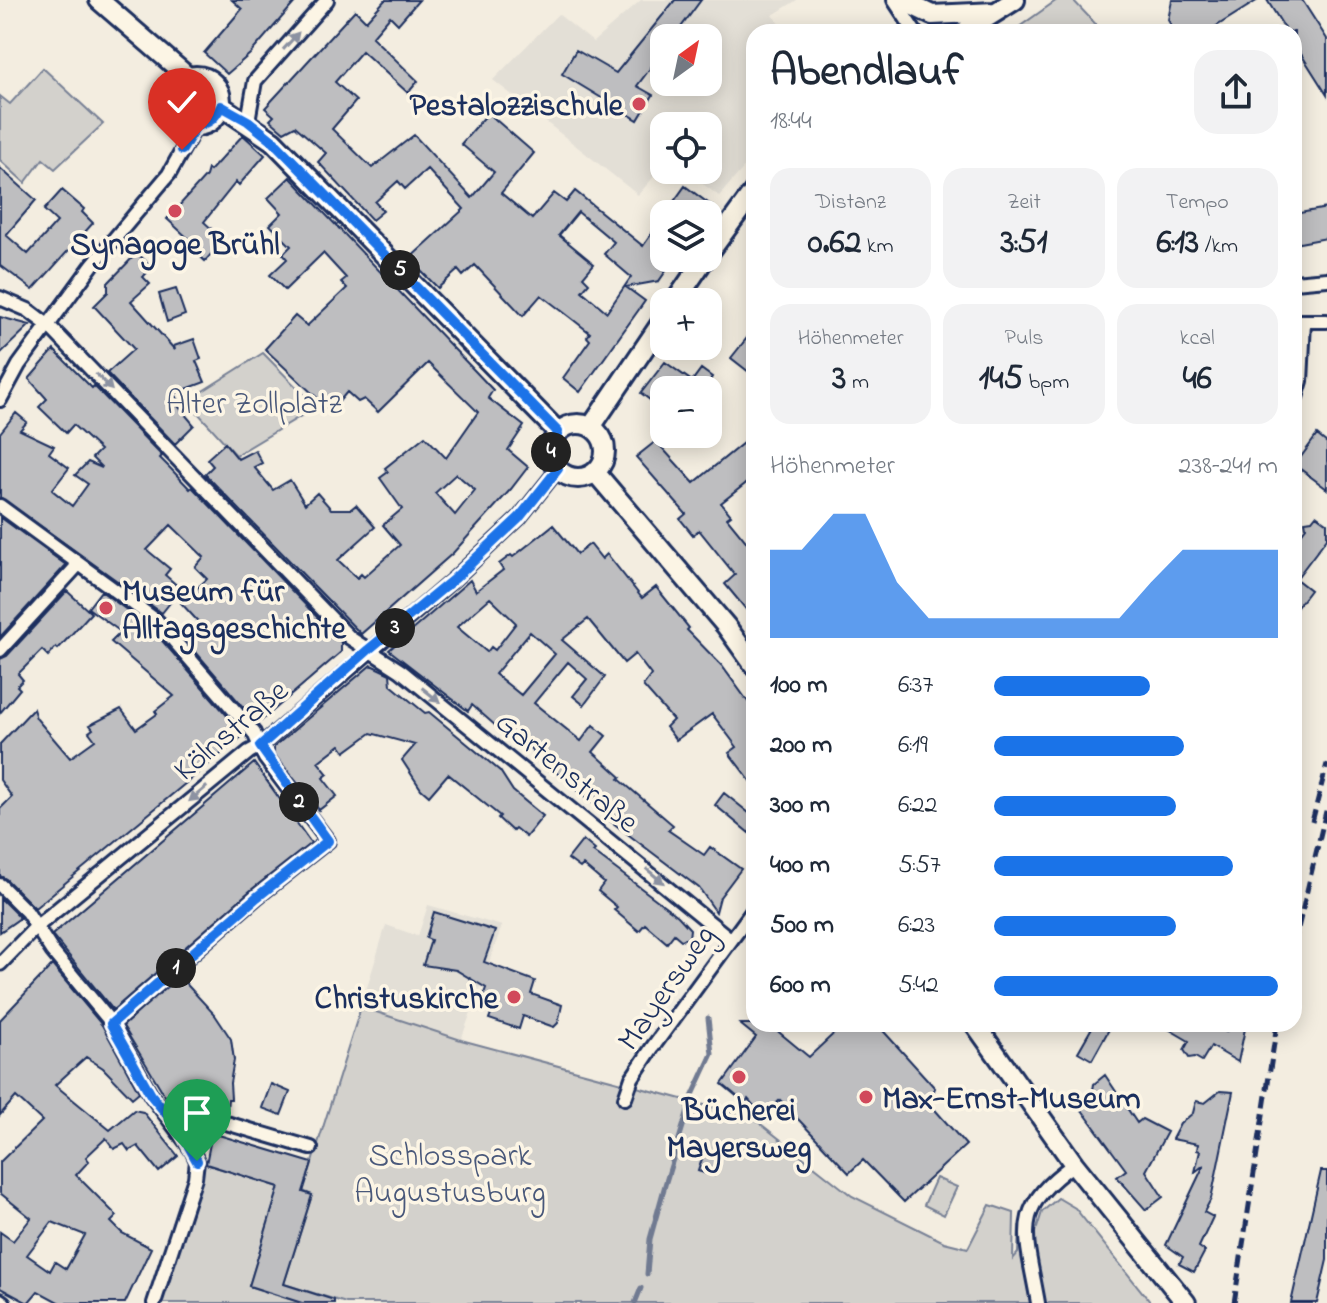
<!DOCTYPE html>
<html lang="de">
<meta charset="utf-8">
<style>
body{margin:0;font-family:"Indie Flower",sans-serif;background:#f2f2f3;color:#1f2937;height:100vh;display:flex;flex-direction:column;font-size:30px;white-space:nowrap}
*{box-sizing:border-box;margin:0}
p{font-size:26px;color:#747a83}
.icon{flex:none;width:44px;height:44px;fill:none;stroke:currentColor;stroke-width:2;stroke-linecap:round;stroke-linejoin:round}
.map{position:relative;flex:1;overflow:hidden}
.panel{position:absolute;left:746px;top:24px;width:556px;height:1008px;display:flex;flex-direction:column;background:#fff;border-radius:24px;box-shadow:0 4px 20px #0003}
.panel>*{flex:none}
.needle{width:52px;rotate:33deg}
.controls{position:absolute;left:650px;top:24px;display:grid;gap:16px}
.controls a{display:grid;place-items:center;width:72px;height:72px;border-radius:16px;background:#fff;box-shadow:0 4px 20px #0003;font-size:40px}
.pin{position:absolute;display:grid;place-items:center;width:68px;height:68px;color:#fff;margin:-82px -34px;border-radius:50% 50% 50% 0;rotate:-45deg;box-shadow:0 0 8px #0007}
.pin .icon{rotate:45deg}
.km{position:absolute;width:40px;height:40px;margin:-20px;border-radius:50%;background:#222;color:#fff;font-size:22px;line-height:40px;text-align:center}
.round{display:grid;place-items:center;flex:none;width:84px;height:84px;border-radius:24px;background:#f2f2f3}
.headline{display:flex;align-items:center;justify-content:space-between;height:136px;padding:0 24px}
h1{font-size:44px;font-weight:700;line-height:60px}
.stats{display:grid;grid-template-columns:repeat(3,1fr);gap:12px;height:136px;padding:8px 24px}
.stats div{display:grid;align-content:center;border-radius:20px;background:#f2f2f3;text-align:center}
.stats b{font-size:34px;font-weight:700}
.stats small{font-size:22px;font-weight:400}
.stats p{font-size:22px}
.chart{height:224px;padding:16px 24px}
.chart p{display:flex;justify-content:space-between}
.chart svg{width:100%;height:144px;margin-top:8px;fill:#1a73e8;opacity:.7}
ul{padding:0 24px;list-style:none;font-size:26px}
li{display:grid;grid-template-columns:128px 96px 1fr;align-items:center;height:60px}
li i{height:20px;border-radius:10px;background:#1a73e8}
.map>svg:first-child{display:block}
.built{fill:#e3dfd6;fill-rule:evenodd}
.green{fill:#d3d1cc;stroke:#778095;stroke-width:2}
.lines{fill:none;stroke-linecap:round;stroke-linejoin:round}
.stream{stroke:#707a91;stroke-width:5}
.building{fill:#bebec0;stroke:#1b2f5e;stroke-width:2;fill-rule:evenodd}
.street-casing{stroke:#1b2f5e;stroke-width:18}
.secondary-casing{stroke:#1b2f5e;stroke-width:24}
.street{stroke:#fcf5e5;stroke-width:12}
.secondary{stroke:#fcf5e5;stroke-width:18}
.rail{stroke:#1b2f5e;stroke-width:5;stroke-dasharray:12 6;stroke-linecap:butt}
.oneway{fill:#8c92a2}
.route-casing{stroke:#fff;stroke-width:16}
.route{stroke:#1a73e8;stroke-width:10}
.poi-dot{fill:#d1495b;stroke:#fcf5e5;stroke-width:3}
.labels{text-anchor:middle;stroke-width:7;stroke-linejoin:round;paint-order:stroke}
.poi-label{font-size:32px;font-weight:bold;fill:#1b2f5e;stroke:#fcf5e5;text-anchor:end}
.park-label{font-size:32px;fill:#49587a;stroke:#fcf5e5}
.street-label{font-size:32px;fill:#1b2f5e;stroke:#fcf5e5}
</style>
<div class="map">
<svg width="1327" height="1303" viewBox="0 0 1327 1303">
<rect width="100%" height="100%" fill="#f3ede0"/>
<filter id="ink" filterUnits="userSpaceOnUse"><feTurbulence type="fractalNoise" baseFrequency=".0125" numOctaves="2"/><feDisplacementMap in="SourceGraphic" scale="16" xChannelSelector="R" yChannelSelector="G"/><feConvolveMatrix kernelMatrix="1 2 1 2 8 2 1 2 1" color-interpolation-filters="sRGB"/></filter>
<g filter="url(#ink)">
<path class="built" d="M641,0H797L773,15L784,32H754V156L719,196L684,170H708V126H664V165L638,195L493,80L558,14L593,42ZM664,38H708V82H664Z
M428,905L502,926L461,1040L361,1007L386,925L418,936Z"/>
<path class="green" d="M1057,0H1073L1103,32H1012Z
M43,68L103,124L55,169L43,159L25,183L0,160V96L10,104Z
M263,353L316,407L236,455L187,401Z
M361,1007L461,1040L753,1118L852,1196L944,1242L968,1248L990,1205L1014,1213L1013,1259L1018,1253L1019,1225L1023,1246L1037,1228L1042,1212L1058,1198L1075,1208L1151,1303H346L284,1284L312,1195L303,1191Z
M203,1163L279,1187L249,1286L302,1303H157Z
M936,1178L957,1187L944,1215L924,1205Z"/>
<g class="lines">
<path class="stream" d="M647,1274L650,1239L665,1185L692,1097L712,1054L708,1018
M635,1303L641,1288"/>
</g>
<path class="building" d="M232,0H297L250,54L227,74L204,53L242,9Z
M385,0H419L398,24L390,16L372,37L418,81L408,93L362,51L335,82L356,101L332,129L372,168L414,135L472,198L494,172L461,144L488,113L534,153L501,193L532,219L554,193L566,202L575,191L643,246L664,216V258H675L659,281L626,287L645,301L580,392L563,378L590,340L587,337L590,333L571,318L541,295L523,316L475,265L463,276L458,270L438,288L409,259L464,209L427,169L405,189L398,181L375,202L383,211L372,220L318,162L326,153L295,126L284,132L270,120L274,116L265,108L355,10L366,21ZM578,212L614,242L604,254L631,277L607,312L582,291L589,283L583,277L594,264L559,235Z
M675,0H701L673,38H664V50L637,86L653,95L638,120L562,74L576,50L616,73Z
M1172,0H1258L1207,32H1175L1168,20Z
M1267,0H1302L1327,39V95L1294,43V32H1287Z
M243,135L265,155L239,185L236,182L204,222L224,240L205,261L186,244L190,240L167,219L206,176L208,169L210,171Z
M0,168L36,200L6,235L28,254L57,222L44,210L62,190L84,209L82,212L93,223L33,290L0,265Z
M290,177L493,390L488,398L524,426L508,450L528,467L511,489L453,553L361,634L205,474L213,466L207,459L225,443L238,459L255,450L262,463L254,467L273,490L290,480L305,504L317,493L331,509H351L356,505L375,527L338,560L357,578L361,574L364,577L400,545L383,525L402,509L380,478L388,472L385,468L425,436L446,458L478,412L428,363L378,412L364,399L358,402L347,392L331,411L265,349L295,316L307,326L347,288L341,282L346,278L323,253L285,290L270,275L287,259L283,254L291,246L270,225L282,213L268,198ZM456,474L475,490L455,515L435,493Z
M685,186L712,206L706,214H665Z
M1327,208V238L1294,244V214Z
M137,253L152,267L143,277L150,284L131,301L175,350L174,346L194,339L201,359L196,361L205,382L173,394L182,403L178,406L194,425L175,444L107,373L134,349L94,306L108,292V283Z
M176,289L185,315L167,322L159,294Z
M0,317L30,325L0,354Z
M754,329V376L731,358Z
M54,350L92,388L94,386L162,456L160,458L171,469L190,489L192,487L341,642V652L261,721H255L189,644L205,629L181,603L207,579L195,567L204,557L171,525L147,550L170,569L165,575L181,589L162,613L0,497V433L16,413L27,422L20,430L54,446L49,453L69,468L52,490L72,506L88,484L75,475L88,462L102,468L92,458L100,450L73,425L66,433L39,407L47,399L29,379Z
M665,362L692,381L701,369L712,377L704,390H664V411L641,393Z
M1317,435L1327,443V489L1295,465Z
M748,439L754,447V477L721,503L731,515L727,518L754,551V619L725,584L735,575L699,530L693,535L680,519L686,514L636,457L656,441L694,483Z
M1316,515L1327,523V538L1296,579L1310,590L1294,611V537L1299,536L1306,527L1305,521L1312,520Z
M0,517L66,565L0,637Z
M553,525L577,554L590,544L602,559L607,554L642,598L656,587L689,628L687,630L722,666L754,710V786L729,753L737,747L712,714L676,740L666,727L673,720L643,686L651,675L635,654L624,663L588,619L562,640L605,677L584,705L573,696L587,679L568,662L534,703L581,741L593,725L606,736L593,752L621,777L619,779L673,825L668,830L704,855L710,847L741,869L720,897L716,912L699,888L609,820L608,816L557,773L548,769V763L527,746L497,727L472,705L468,711L389,650L470,580L476,591L503,570L499,564L511,555L513,557ZM490,598L516,623L495,650L491,647L487,652L457,627ZM530,632L555,654L521,695L495,674Z
M67,591L91,613L58,649L56,647L48,656L42,650L18,674L23,680L17,686L20,689L0,713V659L7,656Z
M101,591L151,628L244,735L35,908L6,879L0,876V809L12,797L0,780V744L33,709L36,718L70,758L95,740L89,732L93,729L90,725L121,709L136,729L157,714L155,711L174,696L111,642L121,632L88,608Z
M371,665L390,674L391,685L425,713L429,712L500,771L513,791L543,816L526,837L515,828L512,831L498,818L500,816L448,774L429,796L421,789L402,760L415,745L371,733L345,752L340,745L318,762L328,774L323,778L337,796L319,810L274,754V747Z
M254,763L311,843L251,890L113,1010L52,935Z
M724,793L754,817V826L749,833L715,805Z
M583,840L595,850L593,852L678,916L690,929L689,938L681,940L674,934L667,943L645,924L639,931L614,910L617,907L598,891L604,883L583,865L580,868L568,859Z
M0,898L20,918L0,932Z
M434,912L495,931L484,962L535,981L531,994L562,1005L558,1023L554,1027L523,1016L519,1029L489,1019L495,1003L488,1001L484,994L486,988L456,970L423,965L431,940L426,938Z
M52,965L102,1025L139,1092L132,1098L103,1068L86,1057L55,1085L110,1130L134,1110L143,1112L178,1156L159,1172L138,1146L129,1151L124,1144L114,1149L106,1138L86,1157L89,1161L76,1175L117,1216L111,1222L122,1233L151,1248L125,1303H60L38,1291L28,1303L0,1288V1232L13,1241L31,1218L0,1193V1162L42,1121L16,1097L0,1115V1020ZM52,1222L85,1235L66,1269L55,1262L50,1271L27,1255Z
M179,976L215,1015L231,1039L234,1060L230,1083L231,1099H228L227,1109L184,1107L167,1099L123,1026Z
M740,1024H769L809,1057L844,1024H877L935,1088L929,1103L966,1145L904,1202L863,1160L849,1173L780,1100L763,1116L748,1099L745,1103L722,1084L756,1037Z
M1094,1024H1112L1092,1060L1078,1052Z
M1160,1024H1211L1226,1032L1231,1024H1246L1238,1062L1211,1046L1202,1061L1195,1057L1189,1058L1184,1050L1189,1041Z
M1105,1075L1137,1123L1142,1119L1167,1132L1146,1171L1163,1197L1146,1210L1117,1177L1126,1170L1079,1106L1092,1096L1094,1084Z
M271,1084L290,1092L281,1115L262,1108Z
M1220,1091L1233,1092L1211,1199L1204,1212L1213,1217L1199,1247L1205,1251L1194,1272L1179,1264L1183,1257L1166,1245L1204,1165L1195,1172L1200,1151L1197,1150L1198,1144L1172,1139L1180,1124L1193,1113L1196,1101L1205,1103Z
M212,1133L312,1163L303,1192L312,1195L284,1284L334,1300V1303H302L249,1286L279,1187L206,1164Z
M704,1153L720,1158L714,1176L698,1171Z
M1321,1171H1327V1260L1317,1303H1291Z"/>
<g class="lines">
<defs>
<path id="street" d="M894,0L915,32
M248,121L255,81L327,0
M1294,282L1327,279
M0,298L28,310L49,326L350,638L401,671L730,939
M1294,321H1327
M0,400L19,365L93,264L169,174L196,126
M1294,404L1301,381L1304,322
M0,506L157,621L254,733L265,758L328,841L257,897L111,1024
M0,650L78,565
M0,885L27,912L52,951L109,1020L151,1095L192,1150L197,1161L195,1178L154,1303
M0,964L36,927L249,752L260,746L454,579L519,518L558,469
M625,1098L632,1078L652,1048L754,909
M180,1130L216,1120L311,1148
M0,1300L4,1303
M1038,1303C1026,1233 1010,1210 1074,1164"/>
<path id="secondary" d="M99,0L188,77
M901,0L932,15L995,12
M964,32L1015,0
M171 101a25 25 0 1 1 50 0a25 25 0 1 1-50 0Z
M221,106L273,141L558,432
M708,254L754,191
M675,302L705,258
M551 451a27 27 0 1 1 54 0a27 27 0 1 1-54 0Z
M591,427L664,319
M595,472L726,626L754,665
M975,1024L1074,1164L1186,1303"/>
</defs>
<use href="#street" class="street-casing"/>
<use href="#secondary" class="secondary-casing"/>
<use href="#street" class="street"/>
<use href="#secondary" class="secondary"/>
<path class="rail" d="M1312,822L1327,764
M1294,945L1327,807
M1234,1303L1277,1024"/>
</g>
<defs><path id="oneway-solid" d="M-6-.8H1V-3.2L6.5 0L1 3.2V.8H-6Z" transform="scale(2)"/></defs>
<g class="oneway">
<use href="#oneway-solid" transform="translate(291 41) rotate(-48)"/>
<use href="#oneway-solid" transform="translate(104 382) rotate(46)"/>
<use href="#oneway-solid" transform="translate(431 695) rotate(39)"/>
<use href="#oneway-solid" transform="translate(198 794) rotate(140)"/>
<use href="#oneway-solid" transform="translate(655 876) rotate(40)"/>
</g>
</g>
<g class="lines" filter="url(#ink)">
<defs>
<path id="route" d="M182,150L196,126C210,123 215,118 221,106L248,121L273,141L558,432L551,455L558,469L519,518L454,579L368,650L260,746L328,841L257,897L111,1024L151,1095L180,1130L197,1161"/>
</defs>
<use href="#route" class="route-casing"/>
<use href="#route" class="route"/>
</g>
<g class="poi-dot">
<circle cx="639" cy="104" r="8"/>
<circle cx="175" cy="211" r="8"/>
<circle cx="106" cy="608" r="8"/>
<circle cx="514" cy="997" r="8"/>
<circle cx="739" cy="1077" r="8"/>
<circle cx="866" cy="1097" r="8"/>
</g>
<g class="labels">
<g class="poi-label">
<text x="623" y="115">Pestalozzischule</text>
<text x="175" y="254" text-anchor="middle">Synagoge Brühl</text>
<text x="122" y="601" text-anchor="start">Museum für<tspan x="122" dy="37">Alltagsgeschichte</tspan></text>
<text x="498" y="1008">Christuskirche</text>
<text x="882" y="1108" text-anchor="start">Max-Ernst-Museum</text>
<text x="739" y="1120" text-anchor="middle">Bücherei<tspan x="739" dy="37">Mayersweg</tspan></text>
</g>
<g class="park-label">
<text x="254" y="413">Alter Zollplatz</text>
<text x="450" y="1165">Schlosspark<tspan x="450" dy="37">Augustusburg</tspan></text>
</g>
<g class="street-label">
<text transform="translate(230 729) rotate(-40)" y="11">Kölnstraße</text>
<text transform="translate(568 771) rotate(39)" y="11">Gartenstraße</text>
<text transform="translate(665 987) rotate(-55)" y="11">Mayersweg</text>
</g>
</g>
</svg>
<div class="controls">
<a><svg class="needle" viewBox="-14 -14 28 28"><path d="M0-13l5 13h-10z" fill="#e53935"/><path d="M0 13l5-13h-10z" fill="#747a83"/></svg></a>
<a><svg class="icon" aria-label="locate" viewBox="0 0 24 24"><circle cx="12" cy="12" r="6"/><path d="M12 2v4M12 18v4M2 12h4M18 12h4"/></svg></a>
<a><svg class="icon" aria-label="layers" viewBox="0 0 24 24"><path d="M12 4l9 5-9 5-9-5zM3 14l9 5 9-5"/></svg></a>
<a>+</a>
<a>−</a>
</div>
<div class="pin" style="left:197px;top:1161px;background:#1e9e55"><svg class="icon" aria-label="arrive" viewBox="0 0 24 24"><path d="M6 21V4h12l-3 4 3 4H6"/></svg></div>
<div class="pin" style="left:182px;top:150px;background:#d93025"><svg class="icon" aria-label="check" viewBox="0 0 24 24"><path d="M5 12l5 5 9-10"/></svg></div>
<b class="km" style="left:176px;top:968px">1</b>
<b class="km" style="left:299px;top:802px">2</b>
<b class="km" style="left:395px;top:628px">3</b>
<b class="km" style="left:551px;top:452px">4</b>
<b class="km" style="left:400px;top:270px">5</b>
<section class="panel">
<div class="headline"><div><h1>Abendlauf</h1><p>18:44</p></div><a class="round"><svg class="icon" aria-label="share" viewBox="0 0 24 24"><path d="M12 15V3M7 8l5-5 5 5M5 13v7h14v-7"/></svg></a></div>
<div class="stats">
<div><p>Distanz</p><b>0.62<small> km</small></b></div>
<div><p>Zeit</p><b>3:51</b></div>
<div><p>Tempo</p><b>6:13<small> /km</small></b></div>
</div>
<div class="stats">
<div><p>Höhenmeter</p><b>3<small> m</small></b></div>
<div><p>Puls</p><b>145<small> bpm</small></b></div>
<div><p>kcal</p><b>46</b></div>
</div>
<div class="chart"><p><span>Höhenmeter</span>238–241 m</p>
<svg viewBox="0 0 160 44" preserveAspectRatio="none"><path d="M0 44V17L10 17L20 6L30 6L40 27L50 38L60 38L70 38L80 38L90 38L100 38L110 38L120 27L130 17L140 17L150 17L160 17V44z"/></svg>
</div>
<ul>
<li><b>100 m</b>6:37<i style="width:55%"></i></li>
<li><b>200 m</b>6:19<i style="width:67%"></i></li>
<li><b>300 m</b>6:22<i style="width:64%"></i></li>
<li><b>400 m</b>5:57<i style="width:84%"></i></li>
<li><b>500 m</b>6:23<i style="width:64%"></i></li>
<li><b>600 m</b>5:42<i style="width:100%"></i></li>
</ul>
</section>
</div>
